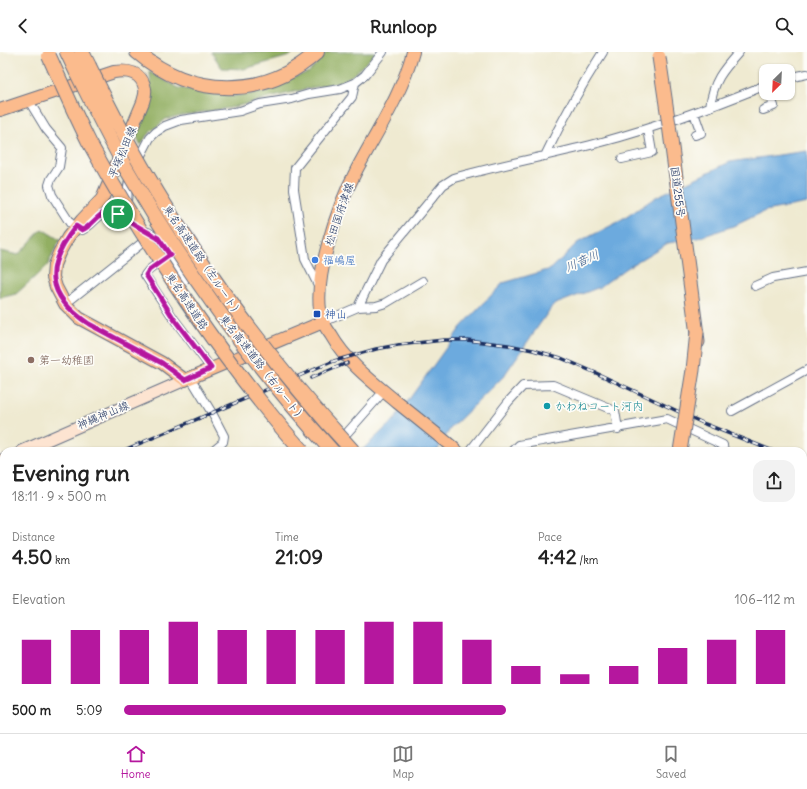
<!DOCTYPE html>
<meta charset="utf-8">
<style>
body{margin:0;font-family:Delius,"Klee One",sans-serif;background:#f2f2f2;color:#222;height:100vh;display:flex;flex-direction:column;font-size:15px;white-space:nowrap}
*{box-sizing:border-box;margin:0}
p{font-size:13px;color:#767676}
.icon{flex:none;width:22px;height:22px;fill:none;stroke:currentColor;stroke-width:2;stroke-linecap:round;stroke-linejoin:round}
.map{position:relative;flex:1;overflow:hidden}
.sheet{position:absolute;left:0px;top:395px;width:807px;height:286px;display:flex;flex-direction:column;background:#fff;border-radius:12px 12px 0 0;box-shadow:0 1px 3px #0004}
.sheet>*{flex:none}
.needle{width:26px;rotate:204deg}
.fabs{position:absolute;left:759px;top:12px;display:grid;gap:8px}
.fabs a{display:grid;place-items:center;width:36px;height:36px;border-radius:8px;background:#fff;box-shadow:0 1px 3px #0004;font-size:20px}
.pin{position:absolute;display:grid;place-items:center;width:34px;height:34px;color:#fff;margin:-17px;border:2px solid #fff;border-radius:50%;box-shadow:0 1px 4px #0007}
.round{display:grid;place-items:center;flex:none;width:42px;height:42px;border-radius:12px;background:#f2f2f2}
.overview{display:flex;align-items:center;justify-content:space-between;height:68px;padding:0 12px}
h1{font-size:22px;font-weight:700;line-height:30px}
.stats{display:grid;grid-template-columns:repeat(3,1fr);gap:6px;height:68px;padding:4px 12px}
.stats div{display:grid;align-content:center}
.stats b{font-size:20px;font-weight:700}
.stats small{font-size:11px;font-weight:400}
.stats p{font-size:11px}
.chart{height:112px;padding:8px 12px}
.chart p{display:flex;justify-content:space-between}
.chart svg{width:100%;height:72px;margin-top:4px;stroke:#b5179e;stroke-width:6}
ul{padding:0 12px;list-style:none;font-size:13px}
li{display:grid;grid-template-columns:64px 48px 1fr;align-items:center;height:30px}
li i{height:10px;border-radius:5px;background:#b5179e}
header{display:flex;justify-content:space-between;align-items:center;height:52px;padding:0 12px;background:#fff;font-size:18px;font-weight:700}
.menu{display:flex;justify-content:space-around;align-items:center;height:56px;border-top:1px solid #e0e0e0;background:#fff;font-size:11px;color:#767676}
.menu a{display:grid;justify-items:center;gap:2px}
.menu .current{color:#b5179e}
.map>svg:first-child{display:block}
.forest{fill:#92af62;stroke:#566f60}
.water{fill:#6caade;stroke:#446c9e}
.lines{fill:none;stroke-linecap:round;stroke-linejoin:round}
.minor-tunnel{stroke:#c5c5ba;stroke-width:8;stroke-dasharray:8 4;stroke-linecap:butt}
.minor-casing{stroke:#657086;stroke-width:10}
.secondary-casing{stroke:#657086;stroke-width:13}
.primary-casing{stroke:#657086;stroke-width:14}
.trunk-casing{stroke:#657086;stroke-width:15}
.motorway-casing{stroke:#657086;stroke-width:16}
.minor{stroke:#fff;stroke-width:8}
.secondary{stroke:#fde4d1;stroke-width:11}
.primary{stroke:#fbbb8d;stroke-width:12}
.trunk{stroke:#fbbb8d;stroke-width:13}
.motorway{stroke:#fbbb8d;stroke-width:14}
.rail-casing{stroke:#1b2f5e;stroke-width:3.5}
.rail{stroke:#fdfcf7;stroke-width:2;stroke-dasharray:6;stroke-linecap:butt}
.trunk-bridge-casing{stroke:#657086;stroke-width:15;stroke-linecap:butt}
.motorway-bridge-casing{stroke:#657086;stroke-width:16;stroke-linecap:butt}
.trunk-bridge{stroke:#fbbb8d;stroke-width:13}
.motorway-bridge{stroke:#fbbb8d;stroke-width:14}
.route-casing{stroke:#fff;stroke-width:8}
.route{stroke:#b5179e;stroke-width:5}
.shop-dot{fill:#3f7fe0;stroke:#fdfcf7;stroke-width:1.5}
.transit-dot{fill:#1a4fb4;stroke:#fdfcf7;stroke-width:1.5}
.education-dot{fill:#8d6e63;stroke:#fdfcf7;stroke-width:1.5}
.culture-dot{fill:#0f9aa8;stroke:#fdfcf7;stroke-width:1.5}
.labels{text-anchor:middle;stroke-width:3.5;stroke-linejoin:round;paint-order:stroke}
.street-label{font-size:11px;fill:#1b2f5e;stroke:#fdfcf7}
.shop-label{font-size:11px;fill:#366cbe;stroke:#fdfcf7;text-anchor:start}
.transit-label{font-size:11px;fill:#164399;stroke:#fdfcf7;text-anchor:start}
.education-label{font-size:11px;fill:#785e54;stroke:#fdfcf7;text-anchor:start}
.culture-label{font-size:11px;fill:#0d838f;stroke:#fdfcf7;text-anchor:start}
.water-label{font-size:12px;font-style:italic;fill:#375a8b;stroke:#fdfcf7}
</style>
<header><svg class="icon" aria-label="back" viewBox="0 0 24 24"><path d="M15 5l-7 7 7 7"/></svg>Runloop<svg class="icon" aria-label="search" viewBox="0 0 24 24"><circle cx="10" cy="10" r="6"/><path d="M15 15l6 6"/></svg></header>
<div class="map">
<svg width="807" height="681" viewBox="0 0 807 681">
<rect width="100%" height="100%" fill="#fdfcf7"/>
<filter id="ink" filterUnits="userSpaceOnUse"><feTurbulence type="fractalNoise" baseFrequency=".025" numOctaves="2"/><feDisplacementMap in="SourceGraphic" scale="8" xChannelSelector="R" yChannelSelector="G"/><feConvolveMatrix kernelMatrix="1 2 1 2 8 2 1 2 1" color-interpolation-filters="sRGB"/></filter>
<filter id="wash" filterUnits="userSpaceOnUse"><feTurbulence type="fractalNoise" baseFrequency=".012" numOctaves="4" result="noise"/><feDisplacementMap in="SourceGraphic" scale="16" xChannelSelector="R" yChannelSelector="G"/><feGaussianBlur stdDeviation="0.9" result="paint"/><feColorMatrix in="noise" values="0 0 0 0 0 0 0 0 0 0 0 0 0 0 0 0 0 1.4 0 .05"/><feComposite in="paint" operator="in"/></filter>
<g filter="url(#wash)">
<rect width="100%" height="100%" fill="#efead1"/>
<path class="forest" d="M211,0H294L290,4L244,17L222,16Z
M327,0H375L373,4L353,23L339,31L310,36L230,56L182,63L166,67L147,83L141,93L135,83L151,46L150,20L179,36L233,44L265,40L291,26L309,20Z
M42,177L60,188L47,214L16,242L0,246V199L18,203Z
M243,677H401L399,681H239Z"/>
<path class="water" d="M807,99V151L765,159L736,173L698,186L668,191L626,216L600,235L553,253L503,325L450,377L437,399H361L395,367L461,275L503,231L551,217L577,191L622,168L656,145L730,110Z
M119,677H145L137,681H113Z"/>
</g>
<g filter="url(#ink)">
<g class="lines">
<path class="minor-tunnel" d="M803,675L807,669"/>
<defs>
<path id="minor" d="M788,26L807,22
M29,49L46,77L62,96L59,115L51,127L49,133L52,143L70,171L82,178C92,174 97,163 107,159L118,162C134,150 123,140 131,123
M710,55C713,29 723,18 739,0
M763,58L774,54L769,41
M694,61L701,81L695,83
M545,104C562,68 581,34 603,0
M622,107L652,100L648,77
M138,109L150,86L156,80L165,74L181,68L240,59L260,52L292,47L309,42L340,37L355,31L365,23L383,0
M148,180L158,186L186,227
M169,203L149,218L145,223L174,267L211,316
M755,234L773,226L807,220
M319,235L305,207L294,137L295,116L352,45L355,31
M65,252L152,183
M358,255L376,254L386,251L423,229
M323,270L358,255L381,208L443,133L454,126C503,112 553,103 602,90C658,75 712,55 766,33
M190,325L212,361L224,384L223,390L212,399
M732,359L807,318
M339,390L384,339
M470,399L509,349L523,334L553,333L615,359L618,377
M513,399L519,393L667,367L723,393L724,399
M803,442L807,444
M0,527L4,526
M0,566L4,564
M0,650L4,649
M371,677V681
M526,677L529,681
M595,677L602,681
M783,677L787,681
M753,681L755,677"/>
<path id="secondary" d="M22,399L185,328
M0,409L4,407"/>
<path id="primary" d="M413,0C402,42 377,79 357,117C339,151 309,233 323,270C325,274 328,279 331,283C347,311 374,331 398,351C418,367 438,383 457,399
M0,58L114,20C128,18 142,20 145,37C146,41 144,46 143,50L102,147L82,168L68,185L59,201L54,213L53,225L56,235L65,252L79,266L162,311L185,328L323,270
M803,550L807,551"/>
<path id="trunk" d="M669,73L698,290
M799,677L804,681
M214,681L218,677"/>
<path id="motorway" d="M67,0L77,21
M82,0L89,14
M137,0C191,46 264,48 317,0
M626,677L632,681
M669,677L676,681
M697,677L704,681"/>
</defs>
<use href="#minor" class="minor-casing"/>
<use href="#secondary" class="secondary-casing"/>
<use href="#primary" class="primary-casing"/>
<use href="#trunk" class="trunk-casing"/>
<use href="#motorway" class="motorway-casing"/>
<use href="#minor" class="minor"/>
<use href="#secondary" class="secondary"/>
<use href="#primary" class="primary"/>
<use href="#trunk" class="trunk"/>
<use href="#motorway" class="motorway"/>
<defs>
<path id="rail" d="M311,326L347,311
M122,399L334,309L376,297L398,293L444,288H467L508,293L533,298L561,306L596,321L705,372L773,399
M803,413L807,414
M0,451L4,449"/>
</defs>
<use href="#rail" class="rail-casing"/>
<use href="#rail" class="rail"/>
<defs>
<path id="trunk-bridge" d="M659,5L669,73
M680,399L693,318L697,280"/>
<path id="motorway-bridge" d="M49,4C62,33 75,62 89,90C111,130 134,169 159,207C202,274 249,340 302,399
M89,14C156,155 247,284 353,399
M77,21C93,53 109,86 127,118C185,218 254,313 332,399"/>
</defs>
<use href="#trunk-bridge" class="trunk-bridge-casing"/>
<use href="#motorway-bridge" class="motorway-bridge-casing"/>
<use href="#trunk-bridge" class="trunk-bridge"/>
<use href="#motorway-bridge" class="motorway-bridge"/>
</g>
</g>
<g class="lines" filter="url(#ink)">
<defs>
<path id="route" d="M107,159L118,162L135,173L158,186L170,203L149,218L146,223L174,267L211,316L185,328L162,311L89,272C45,243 44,214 76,174L82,178C92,174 97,163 107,159Z"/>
</defs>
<use href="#route" class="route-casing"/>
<use href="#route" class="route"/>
</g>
<circle class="shop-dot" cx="315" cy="208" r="4"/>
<rect class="transit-dot" x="313" y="258" width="8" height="8" rx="2"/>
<circle class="education-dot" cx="31" cy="308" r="4"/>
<circle class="culture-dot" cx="547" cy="354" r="4"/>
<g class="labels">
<g class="street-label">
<text transform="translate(122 100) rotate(-67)" y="4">平塚松田線</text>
<text transform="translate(678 140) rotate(82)" y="4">国道255号</text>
<text transform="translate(339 162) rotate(-71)" y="4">松田国府津線</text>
<text transform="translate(203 209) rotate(56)" y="4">東名高速道路（左ルート）</text>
<text transform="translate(187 249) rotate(56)" y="4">東名高速道路</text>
<text transform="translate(263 316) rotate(52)" y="4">東名高速道路（右ルート）</text>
<text transform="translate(103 363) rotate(-23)" y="4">神縄神山線</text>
</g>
<g class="shop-label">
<text x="323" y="212">福嶋屋</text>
</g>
<g class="transit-label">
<text x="325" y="266">神山</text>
</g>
<g class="education-label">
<text x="39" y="312">第一幼稚園</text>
</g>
<g class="culture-label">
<text x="555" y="358">かわねコート河内</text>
</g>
<g class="water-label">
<text transform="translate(582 209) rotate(-24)" y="4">川音川</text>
</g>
</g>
</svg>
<div class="fabs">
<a><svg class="needle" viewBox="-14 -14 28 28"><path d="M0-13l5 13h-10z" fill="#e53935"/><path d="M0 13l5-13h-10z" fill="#767676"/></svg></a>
</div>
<div class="pin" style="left:118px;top:162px;background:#1e9e55"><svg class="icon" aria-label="arrive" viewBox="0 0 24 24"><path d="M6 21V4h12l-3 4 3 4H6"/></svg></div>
<section class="sheet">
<div class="overview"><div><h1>Evening run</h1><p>18:11 · 9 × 500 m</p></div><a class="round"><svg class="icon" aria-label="share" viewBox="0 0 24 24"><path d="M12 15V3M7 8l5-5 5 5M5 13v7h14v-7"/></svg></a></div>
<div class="stats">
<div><p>Distance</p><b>4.50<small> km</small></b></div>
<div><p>Time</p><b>21:09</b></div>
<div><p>Pace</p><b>4:42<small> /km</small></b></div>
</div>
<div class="chart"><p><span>Elevation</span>106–112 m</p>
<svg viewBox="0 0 160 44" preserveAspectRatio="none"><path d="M5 44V17M15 44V11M25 44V11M35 44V6M45 44V11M55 44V11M65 44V11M75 44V6M85 44V6M95 44V17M105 44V33M115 44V38M125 44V33M135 44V22M145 44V17M155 44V11"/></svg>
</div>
<ul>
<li><b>500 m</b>5:09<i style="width:57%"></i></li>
</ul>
</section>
</div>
<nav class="menu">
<a class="current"><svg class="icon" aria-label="home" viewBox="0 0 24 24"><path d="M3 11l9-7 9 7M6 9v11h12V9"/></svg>Home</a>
<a><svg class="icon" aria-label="map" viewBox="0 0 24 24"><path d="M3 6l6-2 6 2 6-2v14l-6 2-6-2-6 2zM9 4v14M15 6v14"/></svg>Map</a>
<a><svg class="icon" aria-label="saved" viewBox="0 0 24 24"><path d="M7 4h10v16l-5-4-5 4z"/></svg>Saved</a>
</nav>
